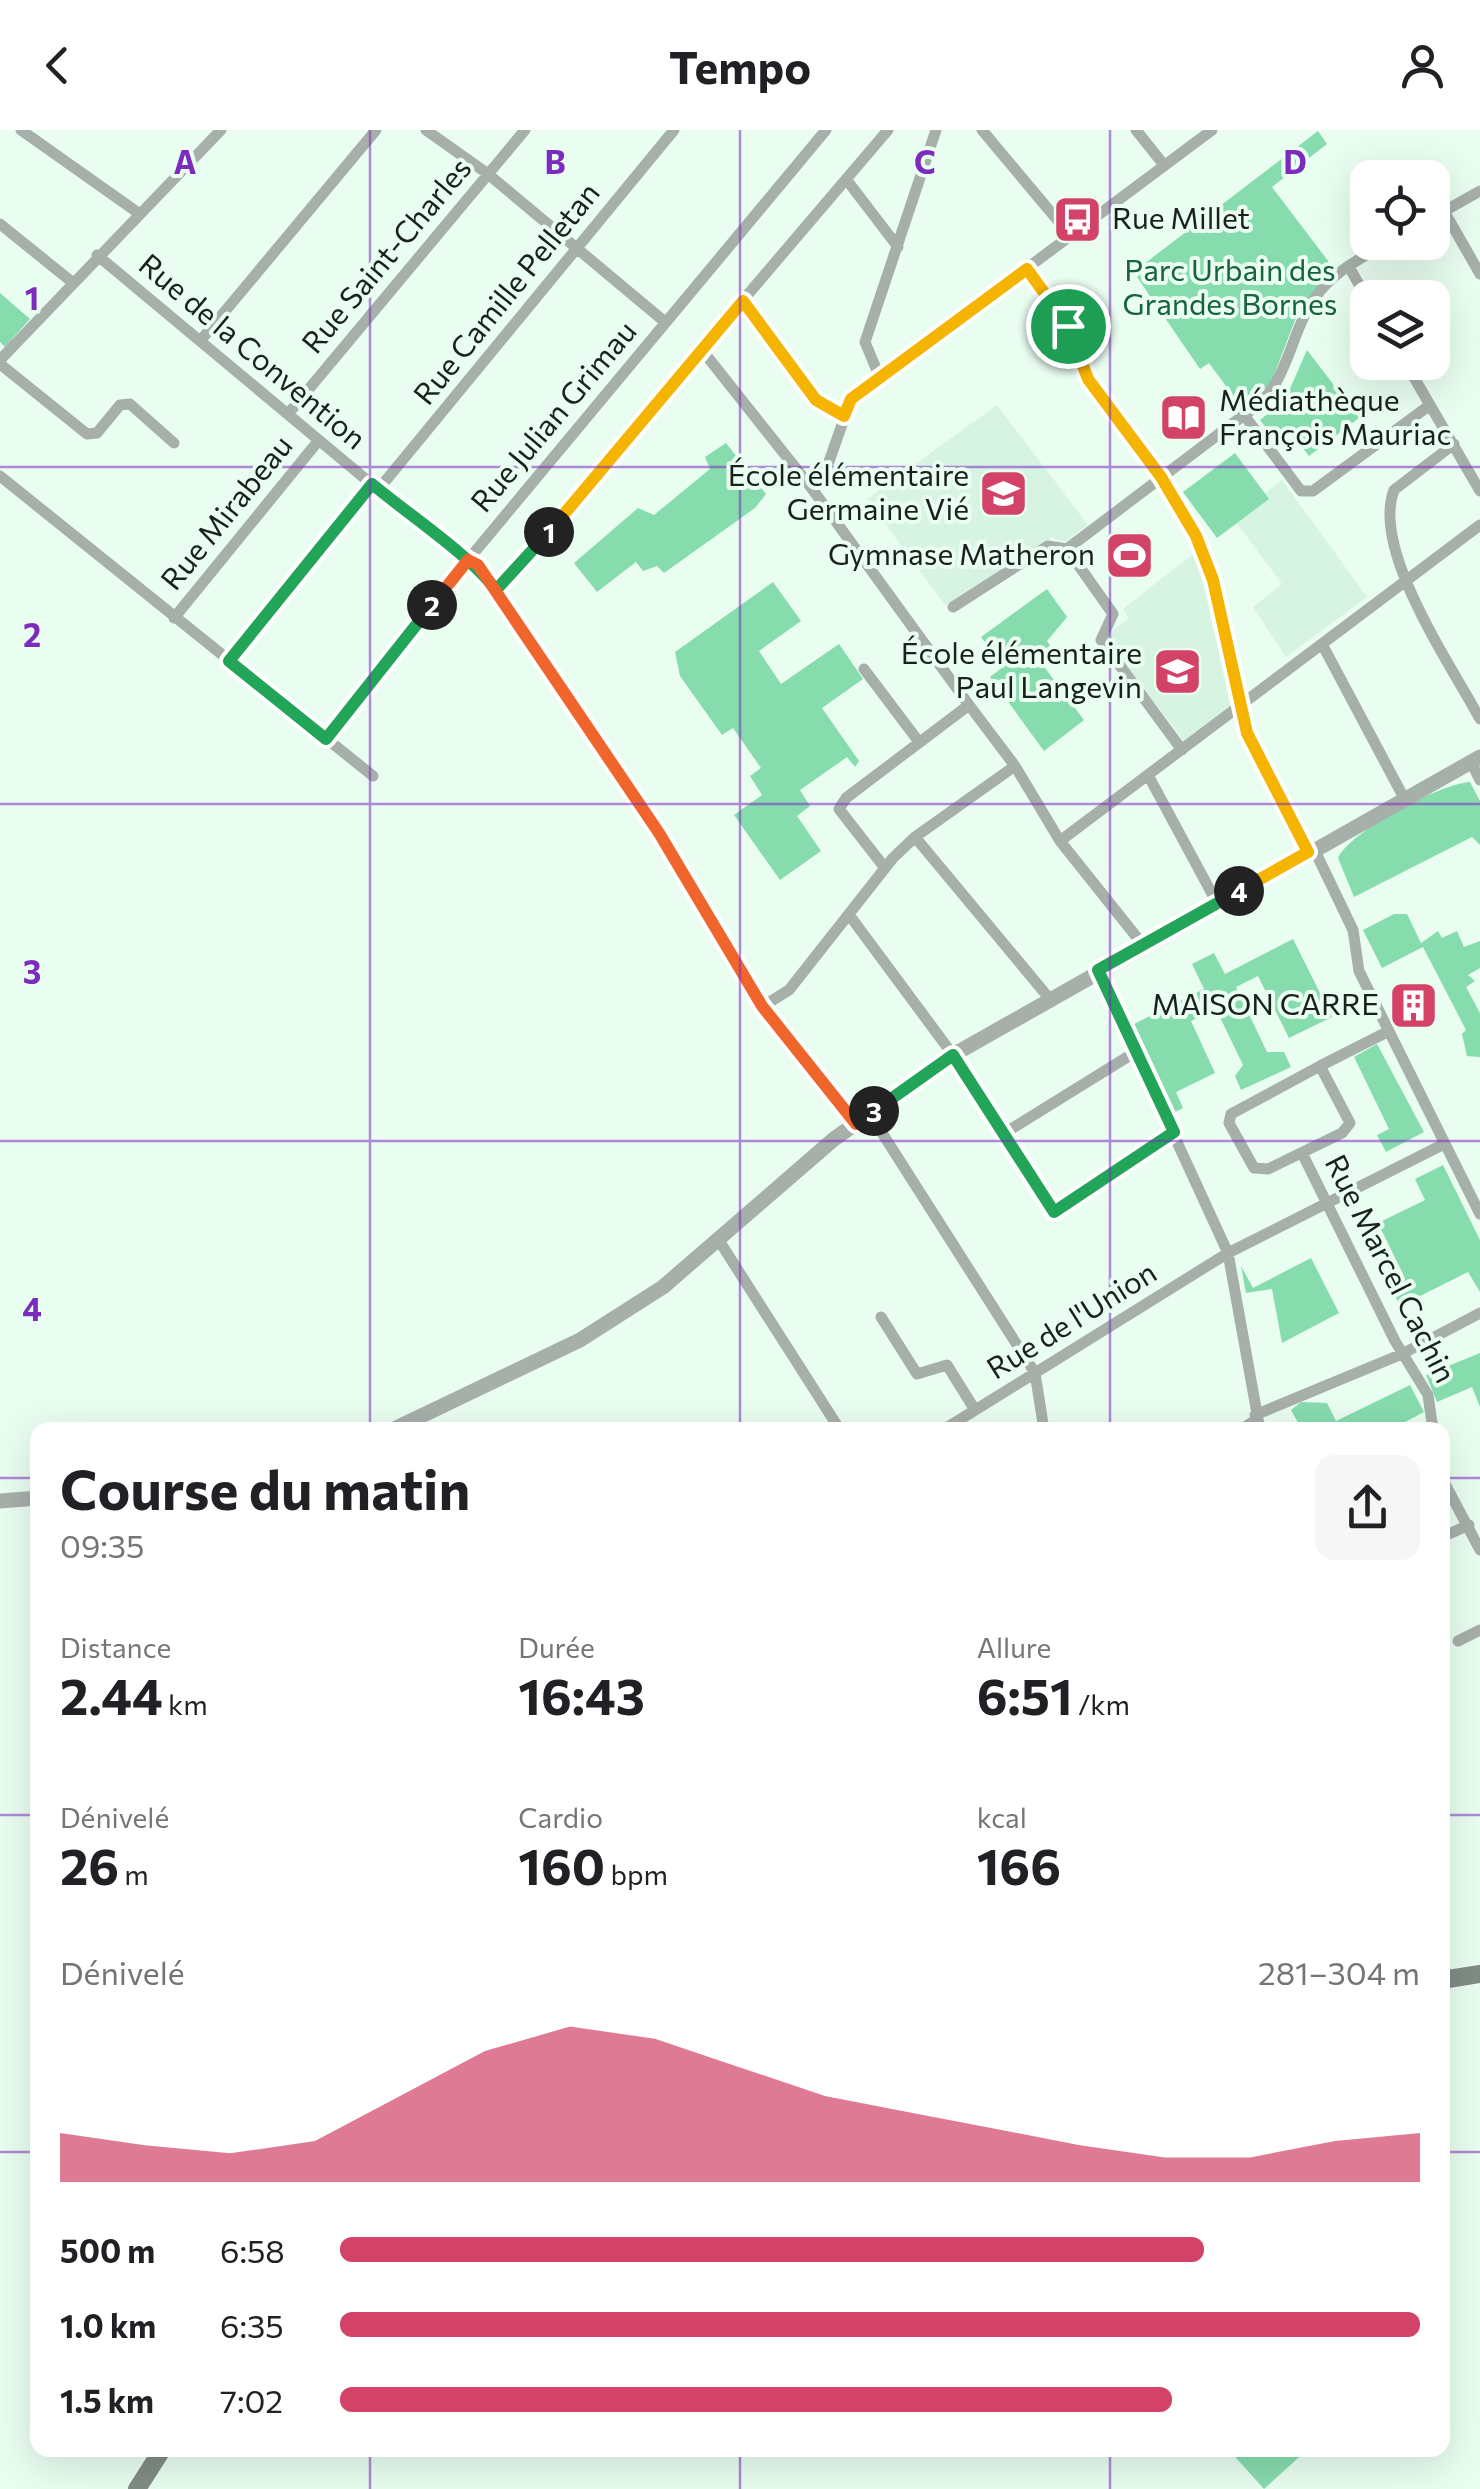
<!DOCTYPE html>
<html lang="fr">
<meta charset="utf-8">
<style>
body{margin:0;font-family:Commissioner,sans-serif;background:#f6f6f6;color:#202124;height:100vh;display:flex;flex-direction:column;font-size:38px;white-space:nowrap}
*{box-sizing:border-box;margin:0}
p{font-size:32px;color:#757577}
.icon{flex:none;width:55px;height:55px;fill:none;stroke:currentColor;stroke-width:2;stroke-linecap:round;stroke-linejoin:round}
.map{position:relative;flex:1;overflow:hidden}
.side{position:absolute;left:30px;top:1292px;width:1420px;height:1035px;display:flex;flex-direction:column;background:#fff;border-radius:20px;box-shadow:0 10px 40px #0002}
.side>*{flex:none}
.buttons{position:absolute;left:1350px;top:30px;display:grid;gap:20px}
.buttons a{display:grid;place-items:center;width:100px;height:100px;border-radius:20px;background:#fff;box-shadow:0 10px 40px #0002;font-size:50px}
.pin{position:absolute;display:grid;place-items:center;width:85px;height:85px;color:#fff;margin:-42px;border:5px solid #fff;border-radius:50%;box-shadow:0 2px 10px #0007}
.km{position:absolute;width:50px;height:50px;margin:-25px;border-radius:50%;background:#222;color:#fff;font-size:28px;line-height:50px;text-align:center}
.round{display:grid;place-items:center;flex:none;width:105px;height:105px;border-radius:20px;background:#f6f6f6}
.headline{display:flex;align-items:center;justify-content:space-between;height:170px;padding:0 30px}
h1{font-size:55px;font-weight:700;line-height:75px}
.figures{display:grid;grid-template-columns:repeat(3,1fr);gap:15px;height:170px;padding:10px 30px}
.figures div{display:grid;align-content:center}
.figures b{font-size:50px;font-weight:700}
.figures small{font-size:28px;font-weight:400}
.figures p{font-size:28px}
.chart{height:280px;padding:20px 30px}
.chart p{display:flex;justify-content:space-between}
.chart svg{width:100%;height:180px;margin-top:10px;fill:#d24367;opacity:.7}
ul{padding:0 30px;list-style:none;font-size:32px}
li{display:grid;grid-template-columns:160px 120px 1fr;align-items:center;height:75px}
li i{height:25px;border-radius:12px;background:#d24367}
header{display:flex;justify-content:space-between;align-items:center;height:130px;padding:0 30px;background:#fff;font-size:45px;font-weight:700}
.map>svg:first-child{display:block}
.built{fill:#d7f3e2}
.green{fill:#87dcae}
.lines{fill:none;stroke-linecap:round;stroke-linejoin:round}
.minor{stroke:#a7afaa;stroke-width:11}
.tertiary{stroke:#a7afaa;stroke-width:15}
.secondary{stroke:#808c85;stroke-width:18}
.split-1-casing{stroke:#fff;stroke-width:20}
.split-2-casing{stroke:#fff;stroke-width:20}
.split-3-casing{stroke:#fff;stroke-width:20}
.split-4-casing{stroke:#fff;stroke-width:20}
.split-5-casing{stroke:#fff;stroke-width:20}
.split-1{stroke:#f5b400;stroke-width:12}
.split-2{stroke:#22a559;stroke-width:12}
.split-3{stroke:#f0652b;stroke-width:12}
.split-4{stroke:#22a559;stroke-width:12}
.split-5{stroke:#f5b400;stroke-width:12}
.grid{fill:none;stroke:#7b2cbf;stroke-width:2.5;stroke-opacity:0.55}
.labels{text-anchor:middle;stroke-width:8;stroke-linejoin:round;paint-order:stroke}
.poi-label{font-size:30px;fill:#1a211d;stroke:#e9fdf1;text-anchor:end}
.street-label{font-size:30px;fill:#1a211d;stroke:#e9fdf1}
.park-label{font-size:30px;fill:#176241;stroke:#e9fdf1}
.grid-label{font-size:32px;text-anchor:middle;font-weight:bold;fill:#7b2cbf;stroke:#e9fdf1;stroke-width:8;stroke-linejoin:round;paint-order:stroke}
</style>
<header><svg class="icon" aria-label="back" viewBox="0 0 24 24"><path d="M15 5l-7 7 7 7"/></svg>Tempo<svg class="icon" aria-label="person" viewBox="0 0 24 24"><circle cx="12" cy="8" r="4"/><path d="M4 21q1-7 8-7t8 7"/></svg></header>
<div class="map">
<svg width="1480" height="2359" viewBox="0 0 1480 2359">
<rect width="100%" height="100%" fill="#e9fdf1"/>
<path class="built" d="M997,275L1088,395L1065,412L1052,408L945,475L867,369Z
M1282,350L1367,467L1286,527L1253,477L1282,454L1233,388Z
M1198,420L1231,575L1184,611L1104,507L1129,488L1123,479Z"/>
<path class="green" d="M1318,1L1327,14L1272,57L1335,140L1300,177L1271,253L1243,279L1209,233L1200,239L1137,147L1147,138L1144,134Z
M0,163L30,189L5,217L0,212Z
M1307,220L1359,288L1309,326L1286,296L1272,306L1260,290L1285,270Z
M726,313L766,364L755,378L664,443L657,436L643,441L636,432L597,462L574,433L638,378L654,385L710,339L705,327Z
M1235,323L1269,369L1217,408L1183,362Z
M773,452L801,491L759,521L781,554L839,514L863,549L822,578L859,631L855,637L847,627L800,660L810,676L797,686L821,721L780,750L734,685L762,665L750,646L761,638L733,598L722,605L680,546L675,522Z
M1047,459L1067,487L1047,511L1055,523L1042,534L1084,590L1044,621L990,547L1003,537L981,507Z
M1470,652L1480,671V715L1472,707L1354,767L1338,728C1351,701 1439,654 1470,652Z
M1394,784H1407L1421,813L1438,801L1442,808L1457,801L1464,817L1480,811V838L1468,845L1475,851L1466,857L1480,883V927L1467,926L1462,904L1466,900L1423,817L1382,838L1363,800Z
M1293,809L1332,887L1289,908L1258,846L1236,857L1267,922H1284L1291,937L1241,960L1235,946L1243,935L1216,879L1191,891L1215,943L1176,962L1183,978L1173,983L1130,896L1204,859L1192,834L1214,823L1225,844Z
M1377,914L1424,1002L1386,1022L1377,1005L1389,999L1354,927Z
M1443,1035L1480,1110V1162L1468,1142L1400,1176L1390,1156L1403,1144L1378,1093L1425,1070L1415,1049Z
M1311,1128L1339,1183L1282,1213L1272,1159L1246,1163L1241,1136L1253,1158Z
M1480,1223V1277L1472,1257L1437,1272L1426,1245Z
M1410,1255L1424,1282L1390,1300H1302L1291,1280L1301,1272L1327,1273L1336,1291Z
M1229,2320H1307L1264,2359Z"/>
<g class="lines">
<path class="minor" d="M21,0L137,82
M426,0L488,44L665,192
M982,0L1070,105
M1136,0L1164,35
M846,49L898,117
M1444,81L1480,144
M1432,88L1480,61
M0,94L72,152
M97,125L459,427L478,435L659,703L763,876L856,993
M1349,137L1368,170
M1027,139L1065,189L1088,249L1161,347L1195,406L1213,450L1247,603L1309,722
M743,171L816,270L844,287
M201,210L376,0
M702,220L810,356L969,575
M0,230L221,0
M1405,232L1480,361
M0,234L87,304L97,303L120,275L130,274L174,313
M880,248L1212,0
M288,284L525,0
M1244,285C1290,258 1287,207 1315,168C1332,142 1363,127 1389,112
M1454,314L1394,360C1371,420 1451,535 1480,589
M0,346L373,646
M810,356L825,343L851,269L880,248L865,212L936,0
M378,360L674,0
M1067,419L1244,285L1301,361H1313L1430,275
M496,460L888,0
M953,477L1048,416L1067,419L1113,484L1101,510L1182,620
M174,488L319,310
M1322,514L1404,668
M229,531L372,355
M864,539L919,612
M326,609L468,430L826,0
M1471,632L1480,650
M1148,645L1217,773
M915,707L1049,868
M1060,711L1480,395
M1314,719L1353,800L1359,841L1480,1084
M885,738L839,679L846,668L969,575L1015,636L1060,711L1143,815
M850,786L953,925L1054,1081L1174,1002
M1098,840L1228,1123L1260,1300
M763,876L789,860L893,728L915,707L1015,636
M1320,936L1350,993L1342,1003L1268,1039L1254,1038L1229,993L1231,984Z
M1320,936L1389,901
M870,984L1035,1243L1044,1300
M1003,1004L1137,921
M1302,1023L1395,1211L1428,1265L1433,1300
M718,1109L840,1300
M881,1187L917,1244L947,1235L975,1280
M1255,1285L1402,1224L1480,1183
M943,1300L1228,1123L1444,1014
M1240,1300L1256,1290
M1442,1348L1480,1420
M1442,1407L1469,1395
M1458,1511L1480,1500"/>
<path class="tertiary" d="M392,1300L580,1210L663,1157L834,1009L953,925L1480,627
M0,1371L38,1368"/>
<path class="secondary" d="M1442,1850L1480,1844
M137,2359L162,2320"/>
</g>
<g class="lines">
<defs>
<path id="split-1" d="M549,402L743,171L816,270L844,286L851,269L1027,139L1068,196"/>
<path id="split-2" d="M432,475L326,609L229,531L372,354C408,384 471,426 496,460L549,402"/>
<path id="split-3" d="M432,475L468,430L478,435L659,703L762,876L856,994L874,981"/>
<path id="split-4" d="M874,981L953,925L1054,1082L1174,1002L1098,840L1239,761"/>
<path id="split-5" d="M1068,196L1088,249L1161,347L1196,406L1213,450L1247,603L1308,722L1239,761"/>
</defs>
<use href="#split-1" class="split-1-casing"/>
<use href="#split-2" class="split-2-casing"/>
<use href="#split-3" class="split-3-casing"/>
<use href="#split-4" class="split-4-casing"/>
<use href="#split-5" class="split-5-casing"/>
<use href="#split-1" class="split-1"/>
<use href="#split-2" class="split-2"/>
<use href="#split-3" class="split-3"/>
<use href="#split-4" class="split-4"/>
<use href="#split-5" class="split-5"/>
</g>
<path class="grid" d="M370,0V1300M740,0V1300M1110,0V1300M0,337H1480M0,674H1480M0,1011H1480M0,1348H38M1442,1348H1480M0,1685H38M1442,1685H1480M0,2022H38M1442,2022H1480M370,2320V2359M740,2320V2359M1110,2320V2359"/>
<defs>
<symbol id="bus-square" viewBox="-11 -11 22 22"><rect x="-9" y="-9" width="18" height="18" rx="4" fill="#d24367" stroke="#e9fdf1"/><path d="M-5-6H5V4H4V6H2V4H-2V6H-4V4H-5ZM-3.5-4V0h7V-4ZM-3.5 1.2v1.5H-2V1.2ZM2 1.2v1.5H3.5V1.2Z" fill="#fff"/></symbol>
<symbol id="library-square" viewBox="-11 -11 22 22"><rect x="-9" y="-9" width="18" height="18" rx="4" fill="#d24367" stroke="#e9fdf1"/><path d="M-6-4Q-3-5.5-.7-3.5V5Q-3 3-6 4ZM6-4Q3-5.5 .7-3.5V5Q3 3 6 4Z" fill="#fff"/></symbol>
<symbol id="school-square" viewBox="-11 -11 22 22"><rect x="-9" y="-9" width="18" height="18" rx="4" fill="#d24367" stroke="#e9fdf1"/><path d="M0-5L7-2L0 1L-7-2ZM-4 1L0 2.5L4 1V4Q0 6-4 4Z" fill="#fff"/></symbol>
<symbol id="stadium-square" viewBox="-11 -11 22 22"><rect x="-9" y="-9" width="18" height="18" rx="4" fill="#d24367" stroke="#e9fdf1"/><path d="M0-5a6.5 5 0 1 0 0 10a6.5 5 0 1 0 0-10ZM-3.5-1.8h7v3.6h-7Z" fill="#fff"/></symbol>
<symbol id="building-square" viewBox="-11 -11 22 22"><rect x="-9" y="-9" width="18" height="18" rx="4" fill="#d24367" stroke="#e9fdf1"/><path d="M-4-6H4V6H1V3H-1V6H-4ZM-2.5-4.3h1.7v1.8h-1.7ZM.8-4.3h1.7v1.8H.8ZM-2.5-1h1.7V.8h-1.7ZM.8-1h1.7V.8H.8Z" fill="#fff"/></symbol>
</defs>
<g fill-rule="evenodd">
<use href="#bus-square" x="1050" y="62" width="55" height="55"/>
<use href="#library-square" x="1156" y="260" width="55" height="55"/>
<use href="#school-square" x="976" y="336" width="55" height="55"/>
<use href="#stadium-square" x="1102" y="398" width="55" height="55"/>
<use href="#school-square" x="1150" y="514" width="55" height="55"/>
<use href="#building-square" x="1386" y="848" width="55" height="55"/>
</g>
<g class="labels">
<g class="poi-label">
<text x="1112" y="99" text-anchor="start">Rue Millet</text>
<text x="1219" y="281" text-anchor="start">Médiathèque<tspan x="1219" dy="34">François Mauriac</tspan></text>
<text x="969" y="356">École élémentaire<tspan x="969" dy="34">Germaine Vié</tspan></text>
<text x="1095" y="435">Gymnase Matheron</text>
<text x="1142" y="534">École élémentaire<tspan x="1142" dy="34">Paul Langevin</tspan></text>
<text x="1379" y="885">MAISON CARRE</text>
</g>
<g class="street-label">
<text transform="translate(387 126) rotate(-50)" y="10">Rue Saint-Charles</text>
<text transform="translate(507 164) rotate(-51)" y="10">Rue Camille Pelletan</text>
<text transform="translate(252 222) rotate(40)" y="10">Rue de la Convention</text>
<text transform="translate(554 287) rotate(-50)" y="10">Rue Julian Grimau</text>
<text transform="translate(227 383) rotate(-51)" y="10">Rue Mirabeau</text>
<text transform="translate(1390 1139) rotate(63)" y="10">Rue Marcel Cachin</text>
<text transform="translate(1072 1191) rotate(-32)" y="10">Rue de l'Union</text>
</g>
<g class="park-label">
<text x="1230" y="151">Parc Urbain des<tspan x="1230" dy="34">Grandes Bornes</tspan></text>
</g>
</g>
<g class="grid-label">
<text x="185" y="44">A</text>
<text x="555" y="44">B</text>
<text x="925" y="44">C</text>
<text x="1295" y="44">D</text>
<text x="32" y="180">1</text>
<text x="32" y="517">2</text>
<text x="32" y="854">3</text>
<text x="32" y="1191">4</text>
</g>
</svg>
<div class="buttons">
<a><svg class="icon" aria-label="locate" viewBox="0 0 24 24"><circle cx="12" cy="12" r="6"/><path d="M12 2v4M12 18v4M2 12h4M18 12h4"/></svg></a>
<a><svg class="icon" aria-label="layers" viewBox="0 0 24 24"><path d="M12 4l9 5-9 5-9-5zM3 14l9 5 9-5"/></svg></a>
</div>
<div class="pin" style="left:1068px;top:196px;background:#1e9e55"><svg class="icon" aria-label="arrive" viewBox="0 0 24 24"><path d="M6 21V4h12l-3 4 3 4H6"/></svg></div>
<b class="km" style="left:549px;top:402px">1</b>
<b class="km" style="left:432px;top:475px">2</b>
<b class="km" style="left:874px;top:981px">3</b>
<b class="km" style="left:1239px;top:761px">4</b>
<section class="side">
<div class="headline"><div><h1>Course du matin</h1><p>09:35</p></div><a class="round"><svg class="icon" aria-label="share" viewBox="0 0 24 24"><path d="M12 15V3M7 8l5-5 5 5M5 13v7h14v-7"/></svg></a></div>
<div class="figures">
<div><p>Distance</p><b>2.44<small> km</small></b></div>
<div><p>Durée</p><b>16:43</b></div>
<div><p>Allure</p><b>6:51<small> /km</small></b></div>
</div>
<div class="figures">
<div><p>Dénivelé</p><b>26<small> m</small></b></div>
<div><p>Cardio</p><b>160<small> bpm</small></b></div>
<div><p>kcal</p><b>166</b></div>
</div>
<div class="chart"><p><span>Dénivelé</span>281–304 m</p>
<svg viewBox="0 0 160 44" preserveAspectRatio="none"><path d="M0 44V32L10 35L20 37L30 34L40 23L50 12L60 6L70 9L80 16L90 23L100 27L110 31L120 35L130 38L140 38L150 34L160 32V44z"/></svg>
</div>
<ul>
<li><b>500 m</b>6:58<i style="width:80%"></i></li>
<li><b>1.0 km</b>6:35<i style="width:100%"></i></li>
<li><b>1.5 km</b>7:02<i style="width:77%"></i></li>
</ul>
</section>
</div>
